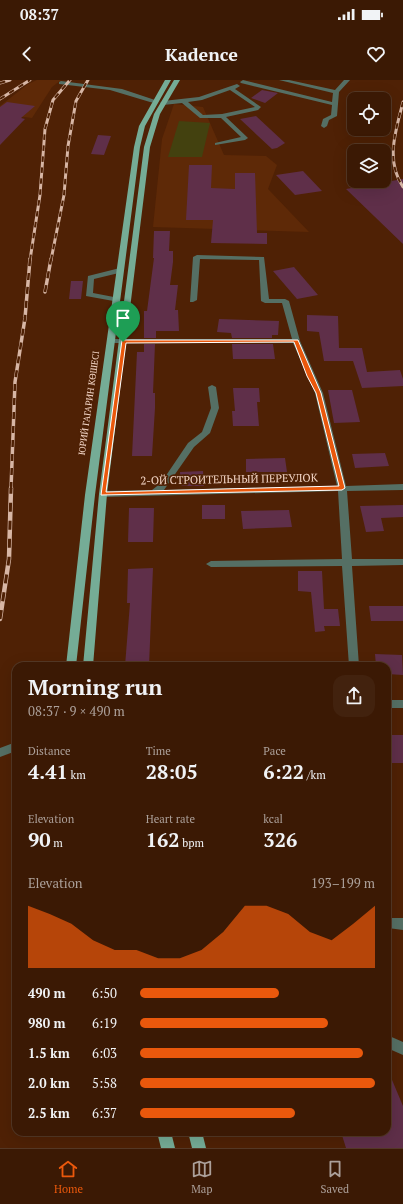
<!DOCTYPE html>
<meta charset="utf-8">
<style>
body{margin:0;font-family:"PT Serif",serif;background:#42220e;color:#f1f3f6;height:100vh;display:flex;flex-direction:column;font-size:15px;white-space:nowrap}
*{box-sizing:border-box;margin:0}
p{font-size:13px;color:#aca09a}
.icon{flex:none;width:22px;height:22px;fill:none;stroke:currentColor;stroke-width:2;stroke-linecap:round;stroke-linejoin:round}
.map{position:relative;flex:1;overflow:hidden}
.details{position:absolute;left:12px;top:582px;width:379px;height:474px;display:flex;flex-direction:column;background:#3b1904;border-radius:12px;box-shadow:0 4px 16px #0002,0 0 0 1px #543826}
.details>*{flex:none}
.controls{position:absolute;left:347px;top:12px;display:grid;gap:8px}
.controls a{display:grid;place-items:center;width:44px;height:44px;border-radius:8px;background:#3b1904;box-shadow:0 4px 16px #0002,0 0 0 1px #543826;font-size:20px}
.pin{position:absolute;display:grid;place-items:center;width:34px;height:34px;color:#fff;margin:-41px -17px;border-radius:50% 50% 50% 0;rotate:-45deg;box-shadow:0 0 4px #0007}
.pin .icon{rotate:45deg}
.round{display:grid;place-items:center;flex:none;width:42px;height:42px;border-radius:12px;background:#42220e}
.overview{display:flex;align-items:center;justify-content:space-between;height:68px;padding:0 16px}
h1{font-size:22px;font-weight:700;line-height:30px}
.metrics{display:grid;grid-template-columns:repeat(3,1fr);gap:6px;height:68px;padding:4px 16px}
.metrics div{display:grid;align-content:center}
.metrics b{font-size:20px;font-weight:700}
.metrics small{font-size:11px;font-weight:400}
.metrics p{font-size:11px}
.chart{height:112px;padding:8px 16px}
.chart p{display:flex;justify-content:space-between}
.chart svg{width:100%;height:72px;margin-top:4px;fill:#ea580c;opacity:.7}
ul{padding:0 16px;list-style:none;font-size:13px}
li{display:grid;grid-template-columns:64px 48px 1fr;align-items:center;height:30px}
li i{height:10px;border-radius:5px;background:#ea580c}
.status{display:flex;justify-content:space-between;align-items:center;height:28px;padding:0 20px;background:#3b1904;direction:ltr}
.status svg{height:11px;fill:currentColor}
header{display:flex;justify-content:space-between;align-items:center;height:52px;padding:0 16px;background:#3b1904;font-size:18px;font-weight:700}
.tabs{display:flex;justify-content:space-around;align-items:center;height:56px;border-top:1px solid #543826;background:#3b1904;font-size:11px;color:#aca09a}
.tabs a{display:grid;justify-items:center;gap:2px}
.tabs .current{color:#ea580c}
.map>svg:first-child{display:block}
.built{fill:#5e2907}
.green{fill:#43410f}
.building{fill:#5f2f49}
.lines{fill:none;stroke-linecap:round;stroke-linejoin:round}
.minor{fill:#556f64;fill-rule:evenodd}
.major{fill:#75ac96;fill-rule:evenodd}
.rail-far2-casing{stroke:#d7b6a5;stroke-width:3}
.rail-far1-casing{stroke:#d7b6a5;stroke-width:3.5}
.rail-casing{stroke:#d7b6a5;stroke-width:4.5}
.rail-far2{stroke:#4f2105;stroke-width:2;stroke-dasharray:5.5;stroke-linecap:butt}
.rail-far1{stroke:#4f2105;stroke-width:2.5;stroke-dasharray:7;stroke-linecap:butt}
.rail{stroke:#4f2105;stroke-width:3;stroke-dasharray:9;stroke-linecap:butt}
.route{fill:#ea580c;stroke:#fff;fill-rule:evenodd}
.labels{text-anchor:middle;stroke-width:3.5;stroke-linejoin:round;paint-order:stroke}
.far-street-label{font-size:9px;fill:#f2d4c5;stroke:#4f2105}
.street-label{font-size:11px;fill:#f2d4c5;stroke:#4f2105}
</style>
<div class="status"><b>08:37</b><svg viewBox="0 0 49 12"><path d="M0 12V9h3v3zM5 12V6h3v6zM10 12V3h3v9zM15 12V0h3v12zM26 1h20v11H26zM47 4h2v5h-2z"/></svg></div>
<header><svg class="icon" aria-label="back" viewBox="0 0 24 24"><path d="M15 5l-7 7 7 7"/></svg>Kadence<svg class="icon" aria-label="heart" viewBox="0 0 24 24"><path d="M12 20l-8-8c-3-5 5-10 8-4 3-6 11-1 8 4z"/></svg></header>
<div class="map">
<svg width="403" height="1068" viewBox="0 0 403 1068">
<rect width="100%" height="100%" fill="#4f2105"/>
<path class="built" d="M37,0H61L52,7L32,38L0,34V26L28,4Z
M174,24L203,27L224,75L266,76L277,85L268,109L309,152L153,147L162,59Z"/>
<path class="green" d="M179,41L210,43L202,77H168Z"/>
<path class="building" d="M262,10L278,13L265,23L251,18Z
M7,22L35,26L21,38L25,39L0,65V27Z
M256,36L285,63L277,68L272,69L240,39Z
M98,55L111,56L104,75L91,74Z
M189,85H212L211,108L235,109V93H255L257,153H267V164L211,163L213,140H186Z
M303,91L322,111L295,115L276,95Z
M403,99V164L346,109Z
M154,151H170L169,171H173V182L170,205H178L175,230H178L179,251H156V258H144V231H147L154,178H153Z
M294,187L318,215L297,219L273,191Z
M71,201H83L81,219H69Z
M307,235L338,236L339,268H362L367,292L400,290L403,299V306L362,308L353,281H324L319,252L307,251Z
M219,239L279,241L278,255H272V258H232L231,253L217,252Z
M144,264H155L153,313H155V328L152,376H132L137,272H144Z
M232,264H273L275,279H233Z
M233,308H259L260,322H257L259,346H233L232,331H235Z
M328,310H352L360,342L334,343Z
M385,373L389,386L355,388L352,374Z
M285,378L287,392H246V379Z
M203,391L204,406H181L180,392Z
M202,425H225V439H202Z
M403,425V437L381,438L384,451L366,452L360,426Z
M129,428H154L153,462H128Z
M289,430L292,447L243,449L241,431Z
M153,488L149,586H125L130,523H127L128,489Z
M298,491H322L324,529H338L340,546H324L325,551L315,552L311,512L298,511Z
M369,526H403V541H371Z
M375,574L402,575L403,595L387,594V586H376Z
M387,655H403V683H387Z
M387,988L403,1026V1068H346L341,1052H387Z"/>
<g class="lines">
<path class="minor" d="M243,0L332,22L333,13L279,0H289L335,10L344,0H350L339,12L337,36L329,40L327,46L324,48L321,46L323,39L331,35L332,25L241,3L240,2Z
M61,1L122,9L158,21L155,23L150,22L110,10L59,4V2Z
M237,4L240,6L235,9L261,27L258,30L226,37L247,57L248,58L245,60L215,65V63L241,57L221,38H200L182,23L163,25L160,23L163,21L199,17ZM230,10L255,27L222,34L203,35L188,22L202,20Z
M197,175L264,177L269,219H285L289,221L300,261L323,313L346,406L403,404V410L347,411L352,479H403V485L352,486L359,586H349L342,486L211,487L206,484L211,481L342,479L338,411L103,417L99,414L103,411L152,410L161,403L188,363L202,352L211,328L208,307L212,305L216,307L219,328L210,353L194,367L164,410L337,406L315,313L293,263H111L107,261L111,259H292L282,223H265L261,221L259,180L200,179L197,220L193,222H190L193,177Z
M120,188H123V192L94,199L93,213L119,218V222L86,216L88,196Z
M387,620H403V628H387Z
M16,662V671L0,677V668Z
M392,838H403V850L388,848V840Z
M387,955L403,962V975L387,968Z"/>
<path class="major" d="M165,0H171L145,46L140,67L95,415L76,586H66L85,415L134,67L139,46Z
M174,0H180L160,34L150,67L107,414L93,586H83L99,414L144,67L154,34Z
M157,1052H171L175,1068H161Z
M188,1052H202L206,1068H192Z"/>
<defs>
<path id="rail-far2" d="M0,3L10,0
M0,19L30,0
M403,22C396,50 385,80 403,107
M30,180L40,115L45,49L53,20L70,0
M51,180L64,115L68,66L76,21L88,0"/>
<path id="rail-far1" d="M45,212L51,179
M11,409L15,302L25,238L30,179"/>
<path id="rail" d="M0,539L9,479L11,408"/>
</defs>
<use href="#rail-far2" class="rail-far2-casing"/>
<use href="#rail-far1" class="rail-far1-casing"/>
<use href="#rail" class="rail-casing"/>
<use href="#rail-far2" class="rail-far2"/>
<use href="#rail-far1" class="rail-far1"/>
<use href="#rail" class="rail"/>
</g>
<path class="route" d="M122,260H298L321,313L345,408L342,410L101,415ZM294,262L307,296L316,313L339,406L106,412L126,263Z"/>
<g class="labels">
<g class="far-street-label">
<text transform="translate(89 323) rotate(-82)" y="3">ЮРИЙ ГАГАРИН КӨШЕСІ</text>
</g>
<g class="street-label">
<text transform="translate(229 399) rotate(-1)" y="4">2-ОЙ СТРОИТЕЛЬНЫЙ ПЕРЕУЛОК</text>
</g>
</g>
</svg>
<div class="controls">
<a><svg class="icon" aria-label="locate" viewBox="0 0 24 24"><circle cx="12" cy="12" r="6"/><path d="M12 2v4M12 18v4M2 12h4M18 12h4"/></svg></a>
<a><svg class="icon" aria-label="layers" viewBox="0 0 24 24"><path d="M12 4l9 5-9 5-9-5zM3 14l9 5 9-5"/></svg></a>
</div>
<div class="pin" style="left:123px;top:262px;background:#1e9e55"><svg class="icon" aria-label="arrive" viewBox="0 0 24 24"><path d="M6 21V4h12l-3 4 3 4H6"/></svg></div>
<section class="details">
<div class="overview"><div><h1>Morning run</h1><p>08:37 · 9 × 490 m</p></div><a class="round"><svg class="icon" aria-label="share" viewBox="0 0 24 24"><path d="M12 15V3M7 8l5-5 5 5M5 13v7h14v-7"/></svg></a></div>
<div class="metrics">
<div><p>Distance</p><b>4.41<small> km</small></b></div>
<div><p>Time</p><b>28:05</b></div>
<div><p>Pace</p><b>6:22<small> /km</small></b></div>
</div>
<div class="metrics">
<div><p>Elevation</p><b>90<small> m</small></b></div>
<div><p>Heart rate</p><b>162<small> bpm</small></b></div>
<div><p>kcal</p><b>326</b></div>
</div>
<div class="chart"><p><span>Elevation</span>193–199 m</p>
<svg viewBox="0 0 160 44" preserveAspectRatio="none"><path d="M0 44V6L10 11L20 17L30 27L40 33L50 33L60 38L70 38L80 33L90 22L100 6L110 6L120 11L130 22L140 27L150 17L160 6V44z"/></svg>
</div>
<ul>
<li><b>490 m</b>6:50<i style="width:59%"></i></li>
<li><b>980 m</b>6:19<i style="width:80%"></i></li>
<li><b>1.5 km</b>6:03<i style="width:95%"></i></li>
<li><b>2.0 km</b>5:58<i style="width:100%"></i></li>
<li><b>2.5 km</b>6:37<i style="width:66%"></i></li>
</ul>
</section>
</div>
<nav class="tabs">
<a class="current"><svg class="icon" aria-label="home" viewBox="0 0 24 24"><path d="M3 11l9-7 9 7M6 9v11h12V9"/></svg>Home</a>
<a><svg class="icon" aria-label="map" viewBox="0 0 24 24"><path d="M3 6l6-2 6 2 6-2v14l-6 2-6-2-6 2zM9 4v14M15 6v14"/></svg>Map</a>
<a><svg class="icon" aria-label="saved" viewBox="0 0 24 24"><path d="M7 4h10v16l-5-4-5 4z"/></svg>Saved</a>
</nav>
